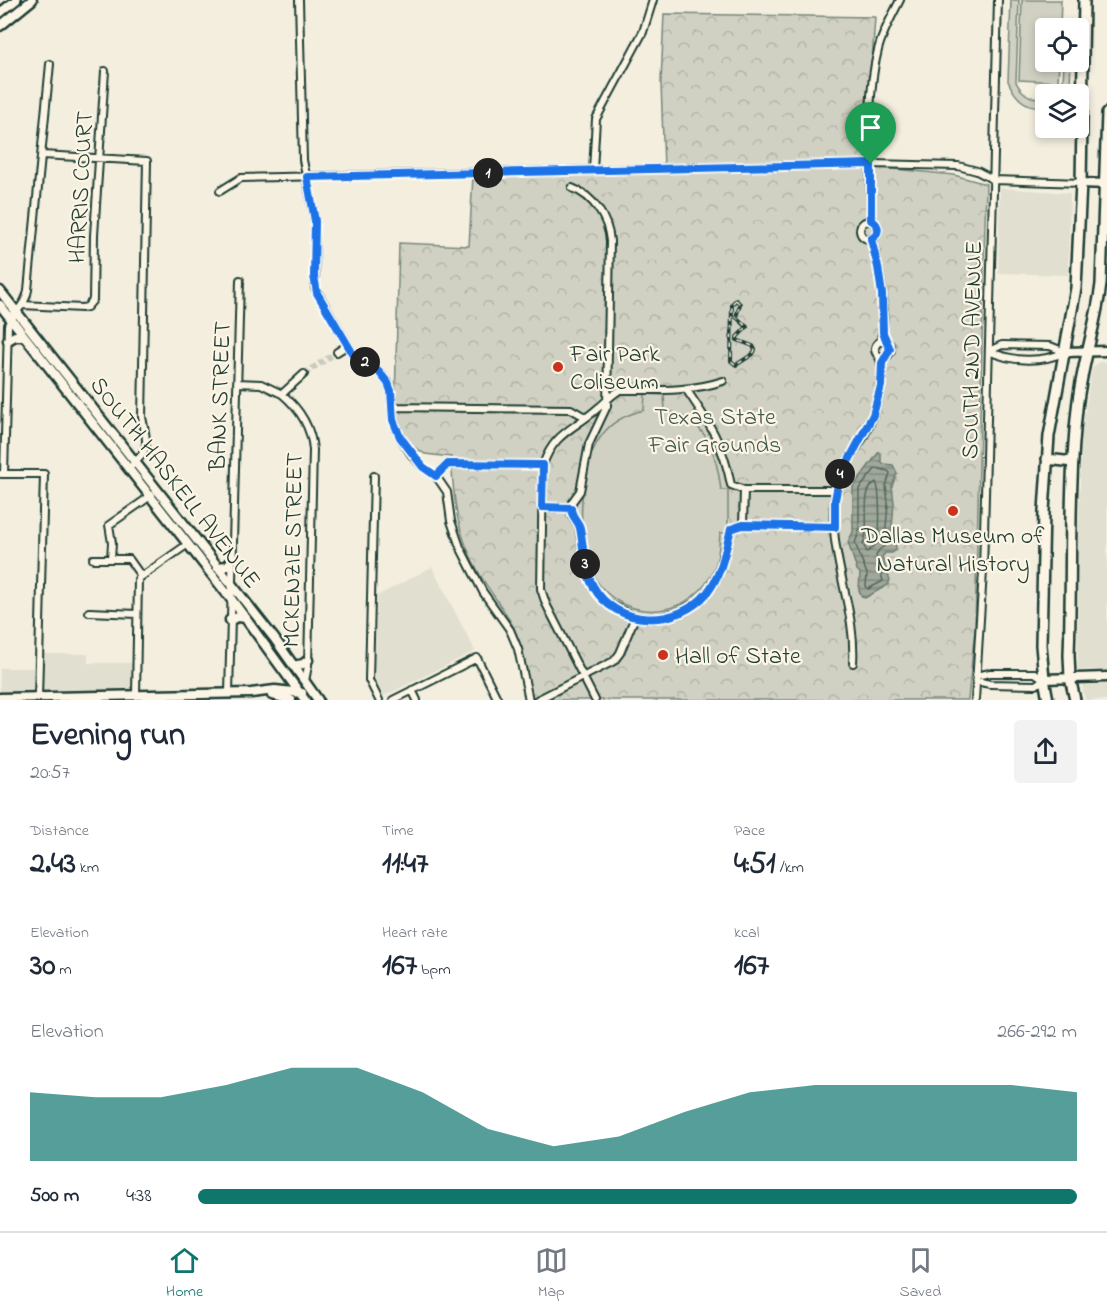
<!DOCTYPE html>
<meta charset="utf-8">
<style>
body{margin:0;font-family:"Indie Flower",sans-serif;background:#f2f2f3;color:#1f2937;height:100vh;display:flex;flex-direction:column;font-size:22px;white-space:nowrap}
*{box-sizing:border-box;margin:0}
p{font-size:20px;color:#747a83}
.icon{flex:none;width:33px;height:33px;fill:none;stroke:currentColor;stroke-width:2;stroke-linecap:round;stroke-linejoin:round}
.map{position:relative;height:700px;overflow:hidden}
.sheet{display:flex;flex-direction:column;background:#fff;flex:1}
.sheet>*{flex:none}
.tools{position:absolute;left:1035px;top:18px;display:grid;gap:12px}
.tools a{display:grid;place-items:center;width:54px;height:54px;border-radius:6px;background:#fff;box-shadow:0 3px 9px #0003;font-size:30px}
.pin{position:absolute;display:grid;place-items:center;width:51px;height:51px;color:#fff;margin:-62px -26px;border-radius:50% 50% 50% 0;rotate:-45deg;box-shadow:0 0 6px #0007}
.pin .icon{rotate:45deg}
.km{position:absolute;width:30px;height:30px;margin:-15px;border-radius:50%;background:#222;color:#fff;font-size:16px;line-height:30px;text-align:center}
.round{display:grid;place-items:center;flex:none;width:63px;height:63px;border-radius:6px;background:#f2f2f3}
.summary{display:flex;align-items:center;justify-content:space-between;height:102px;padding:0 30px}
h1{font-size:33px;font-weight:800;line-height:45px}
.stats{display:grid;grid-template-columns:repeat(3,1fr);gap:9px;height:102px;padding:6px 30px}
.stats div{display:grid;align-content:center}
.stats b{font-size:30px;font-weight:800}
.stats small{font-size:16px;font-weight:400}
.stats p{font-size:16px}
.chart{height:168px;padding:12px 30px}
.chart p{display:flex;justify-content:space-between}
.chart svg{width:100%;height:108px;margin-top:6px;fill:#0f766e;opacity:.7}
ul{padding:0 30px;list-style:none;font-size:20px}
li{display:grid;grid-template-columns:96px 72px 1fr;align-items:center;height:45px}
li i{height:15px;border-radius:8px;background:#0f766e}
.menu{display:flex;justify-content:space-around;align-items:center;height:84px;border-top:2px solid #e0e1e3;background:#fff;font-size:16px;color:#747a83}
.menu a{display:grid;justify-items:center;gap:3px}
.menu .active{color:#0f766e}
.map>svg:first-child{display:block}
.built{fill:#e1dfd0}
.forest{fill:url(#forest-crowns);stroke:#78877b;stroke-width:1.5}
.pitch{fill:#d0d1c2;stroke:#78877b;stroke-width:1.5}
.water{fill:url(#water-rules);stroke:#6c7d72;stroke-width:1.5}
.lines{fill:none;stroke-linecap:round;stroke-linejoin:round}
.shore{stroke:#53685d;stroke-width:1.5}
.street-tunnel{stroke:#c9cbbc;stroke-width:6;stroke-dasharray:6 3;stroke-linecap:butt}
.street-casing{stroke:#1f3d34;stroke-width:10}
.secondary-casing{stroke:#1f3d34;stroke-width:13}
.primary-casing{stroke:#1f3d34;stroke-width:14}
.street{stroke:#fcf5e5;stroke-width:6}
.secondary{stroke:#fcf5e5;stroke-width:8}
.primary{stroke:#fcf5e5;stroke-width:9}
.rail-casing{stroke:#1f3d34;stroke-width:4}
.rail{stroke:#fcf5e5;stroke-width:1.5;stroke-dasharray:4.5;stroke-linecap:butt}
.route-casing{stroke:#fff;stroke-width:12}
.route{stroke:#1a73e8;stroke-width:8}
.poi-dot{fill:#c8321e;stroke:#fcf5e5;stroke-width:2}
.labels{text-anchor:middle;stroke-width:4.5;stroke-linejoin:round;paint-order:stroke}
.street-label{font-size:24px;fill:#1f3d34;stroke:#fcf5e5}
.poi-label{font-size:24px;fill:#1f3d34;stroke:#fcf5e5;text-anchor:start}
.park-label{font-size:24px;fill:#425b50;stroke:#fcf5e5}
</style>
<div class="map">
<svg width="1107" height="700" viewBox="0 0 1107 700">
<defs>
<pattern id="forest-crowns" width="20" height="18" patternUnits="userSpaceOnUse" patternTransform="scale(1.5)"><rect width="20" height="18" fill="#d0d1c2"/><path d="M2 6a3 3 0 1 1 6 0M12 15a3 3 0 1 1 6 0" fill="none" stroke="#b2b4a7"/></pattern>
<pattern id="water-rules" width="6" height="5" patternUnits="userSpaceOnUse" patternTransform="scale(1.5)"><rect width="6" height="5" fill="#a0a89b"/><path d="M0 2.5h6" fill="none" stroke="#828a7f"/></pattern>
</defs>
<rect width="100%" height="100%" fill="#f3eede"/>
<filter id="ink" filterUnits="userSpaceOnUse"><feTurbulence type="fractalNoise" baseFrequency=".0167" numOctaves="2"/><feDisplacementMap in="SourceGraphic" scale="12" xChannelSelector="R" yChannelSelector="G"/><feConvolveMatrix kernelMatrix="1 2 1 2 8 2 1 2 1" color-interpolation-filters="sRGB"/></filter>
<g filter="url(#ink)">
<path class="built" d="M1000,188L1070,193L1068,275L998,273Z
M1099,362H1107V670H1078V540L1082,429L1092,369Z
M432,567L475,651L384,696L374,680L377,596Z
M33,654H88V663H132V693H0V668H33Z
M1107,684V700H1085L1082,685Z"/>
<path class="forest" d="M664,14L875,17L865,166L954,175L986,184L975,629L968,700H532C527,681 525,660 519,641C511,616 492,596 479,573C456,532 454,503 451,457L425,454L410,444L400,429L395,402L399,243L469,246L473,176L664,168L661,82Z"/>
<path class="pitch" d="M1011,0H1019L1016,82C1022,94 1031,100 1045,98V106C1027,109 1015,98 1008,81Z
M1022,0H1061L1060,28H1046V62H1059L1058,82L1019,80Z
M1064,62H1071L1070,84L1065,94H1054L1063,84Z
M645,394L664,395L665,410C708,421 716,451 721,490H728V533H720C719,545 719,558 714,569C695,615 633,625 601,587C574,554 576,468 602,435C612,421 628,414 644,410Z"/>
<path class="water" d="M879,452L881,454V461L884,464L893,465L897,473L892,486L894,503L891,540L896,546V550L892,553H885L882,557L890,580L888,585L865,598L862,597L859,590L860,573L857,570L848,542L853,532V487Z"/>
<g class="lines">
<path class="shore" d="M876,468L888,471L890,473L886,486L888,503L885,539L886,545L879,550L876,556L883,581L868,589L866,586L867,574L855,543L859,532V489Z
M876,482C880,489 881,533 877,541C876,545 870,550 867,552L863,544C872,525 858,492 876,482Z"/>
<path class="street-tunnel" d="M304,374L337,352"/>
<defs>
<path id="street" d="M299,0L303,160L315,221V288L353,354L379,372L388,383L391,391L393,419L400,437L411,454L423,467L436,476L447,492L451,521L460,547L483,592L510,630L518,649L529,700
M42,155L147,161L142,417C146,439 152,448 133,464
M593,170L596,119L643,32L653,0
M572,188C594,196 608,219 610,241L607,406L589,444L580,491L572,502L571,508V514L579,526L584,561L591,581L600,596L607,603L635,617L654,619L679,612L701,600L715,581L722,562L731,529L743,525L744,490L731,485C723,443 709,423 686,389
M220,191L241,178L871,164L958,166L977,171L994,180L1081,183
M871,220C871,169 865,100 878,50C882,33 892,16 900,0
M860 230a9 9 0 1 1 18 0a9 9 0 1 1-18 0Z
M871,239C880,267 889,313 880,342
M22,305L82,308L87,307L93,300L94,235L105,71
M875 349a8 8 0 1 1 16 0a8 8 0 1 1-16 0Z
M989,351L1002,345L1050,346L1065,352
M989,351C1012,362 1042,363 1065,352
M337,352L348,345
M237,383L261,384L282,394L304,374
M282,394C300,409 311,426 313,450L308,666L305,681
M392,407L571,409L585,417
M543,465L541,589L546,604L595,700
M1,474H44L38,698
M4,474L8,325C14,312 26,305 28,290L50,64
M374,476L369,680L379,700
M436,476L448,464L543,465C554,432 575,429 598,408C606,402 611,395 620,390C655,390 690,392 723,381
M744,490H834
M542,507L571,508
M743,525L835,527
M93,559H129L141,576
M111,559L112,543L109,525L152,495
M89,612L137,614
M853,663C857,603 823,548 837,486C841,468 853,454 863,438C873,420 879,401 881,381C882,371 883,364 878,355
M976,681L990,684L1036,685L1044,679L1035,673H990L976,676
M412,690L417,700
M229,693L240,280
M136,695L138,579L188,544
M393,700L477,658L498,700
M537,700L614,661L620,653L635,617
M975,700L983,571L998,0"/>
<path id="secondary" d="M0,13L16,0
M0,26L32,0
M1081,183L1107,184
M0,291L274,638L318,700
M0,305L235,604L305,700
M8,340L15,336H24
M1065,352L1107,351
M217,567L227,566L233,559
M230,620L238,617L246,618
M293,666L303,664L308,660
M1044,679L1107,677
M272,695L291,700
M0,698L251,693L275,690L302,693"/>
<path id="primary" d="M1047,459L1073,462
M1048,700L1044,679L1041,645L1044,511L1049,436L1076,288L1081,183L1084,0
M1075,700L1070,678L1069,655C1072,573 1068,490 1077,409C1081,367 1096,326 1101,284L1107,113"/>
</defs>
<use href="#street" class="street-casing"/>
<use href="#secondary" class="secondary-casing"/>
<use href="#primary" class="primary-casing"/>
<use href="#street" class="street"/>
<use href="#secondary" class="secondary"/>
<use href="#primary" class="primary"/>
<defs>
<path id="rail" d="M736,300L740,304L736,317L747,327L737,337V340L753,346L755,350L753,354L736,365L731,361L732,304Z"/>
</defs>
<use href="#rail" class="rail-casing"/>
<use href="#rail" class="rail"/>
</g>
</g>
<g class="lines" filter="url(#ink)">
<defs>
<path id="route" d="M871,164V220C880,225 880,234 871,239L878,267L882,294L883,333L890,349L882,363L881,386L873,415L839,479L835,500V527L743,525L731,529C725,551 722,574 707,593C678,628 616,628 593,586C583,568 584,548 580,528C578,520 571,517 571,508L542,507L543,465L448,464L436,476L423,467L400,437L393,420L391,391L388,383L379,372L353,354L317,293L314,276L315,221L307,177Z"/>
</defs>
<use href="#route" class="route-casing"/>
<use href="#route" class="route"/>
</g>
<g class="poi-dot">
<circle cx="558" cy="367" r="6"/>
<circle cx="953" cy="511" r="6"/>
<circle cx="663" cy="655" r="6"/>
</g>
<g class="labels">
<g class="street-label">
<text transform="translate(80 187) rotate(-87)" y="8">HARRIS COURT</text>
<text transform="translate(971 350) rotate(-89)" y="8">SOUTH 2ND AVENUE</text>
<text transform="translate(219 396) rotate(-88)" y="8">BANK STREET</text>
<text transform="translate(176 482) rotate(52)" y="8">SOUTH HASKELL AVENUE</text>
<text transform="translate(292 550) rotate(-89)" y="8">MCKENZIE STREET</text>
</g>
<g class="poi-label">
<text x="570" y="361">Fair Park<tspan x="570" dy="28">Coliseum</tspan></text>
<text x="953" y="543" text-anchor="middle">Dallas Museum of<tspan x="953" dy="28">Natural History</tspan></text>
<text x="675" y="663">Hall of State</text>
</g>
<g class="park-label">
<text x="715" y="424">Texas State<tspan x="715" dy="28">Fair Grounds</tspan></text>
</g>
</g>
</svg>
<div class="tools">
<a><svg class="icon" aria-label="locate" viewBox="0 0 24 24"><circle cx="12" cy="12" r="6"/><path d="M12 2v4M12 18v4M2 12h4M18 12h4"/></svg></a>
<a><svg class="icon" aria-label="layers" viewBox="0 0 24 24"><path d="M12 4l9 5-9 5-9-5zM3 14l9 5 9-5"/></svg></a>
</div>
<div class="pin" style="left:871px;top:164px;background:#1e9e55"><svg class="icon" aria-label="arrive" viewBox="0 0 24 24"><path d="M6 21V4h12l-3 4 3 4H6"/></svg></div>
<b class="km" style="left:488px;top:173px">1</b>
<b class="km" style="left:365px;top:362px">2</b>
<b class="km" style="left:585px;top:564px">3</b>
<b class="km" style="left:840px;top:474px">4</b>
</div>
<section class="sheet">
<div class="summary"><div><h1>Evening run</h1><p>20:57</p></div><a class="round"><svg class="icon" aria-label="share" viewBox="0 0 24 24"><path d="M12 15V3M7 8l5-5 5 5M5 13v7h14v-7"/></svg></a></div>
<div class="stats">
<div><p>Distance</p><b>2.43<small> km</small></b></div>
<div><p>Time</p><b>11:47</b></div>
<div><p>Pace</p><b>4:51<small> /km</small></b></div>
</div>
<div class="stats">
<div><p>Elevation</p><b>30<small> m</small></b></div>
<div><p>Heart rate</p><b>167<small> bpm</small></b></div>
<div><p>kcal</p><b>167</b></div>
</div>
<div class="chart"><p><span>Elevation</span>266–292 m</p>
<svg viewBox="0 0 160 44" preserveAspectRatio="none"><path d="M0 44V16L10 18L20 18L30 13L40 6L50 6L60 16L70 31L80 38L90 34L100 24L110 16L120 13L130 13L140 13L150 13L160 16V44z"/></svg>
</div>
<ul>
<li><b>500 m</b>4:38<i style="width:100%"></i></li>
</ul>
</section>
<nav class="menu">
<a class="active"><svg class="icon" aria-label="home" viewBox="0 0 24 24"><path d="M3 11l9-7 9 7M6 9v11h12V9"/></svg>Home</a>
<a><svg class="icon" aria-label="map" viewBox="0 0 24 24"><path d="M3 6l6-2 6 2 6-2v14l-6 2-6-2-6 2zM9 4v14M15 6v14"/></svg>Map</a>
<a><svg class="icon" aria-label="saved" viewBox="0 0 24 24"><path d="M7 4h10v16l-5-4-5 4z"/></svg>Saved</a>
</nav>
